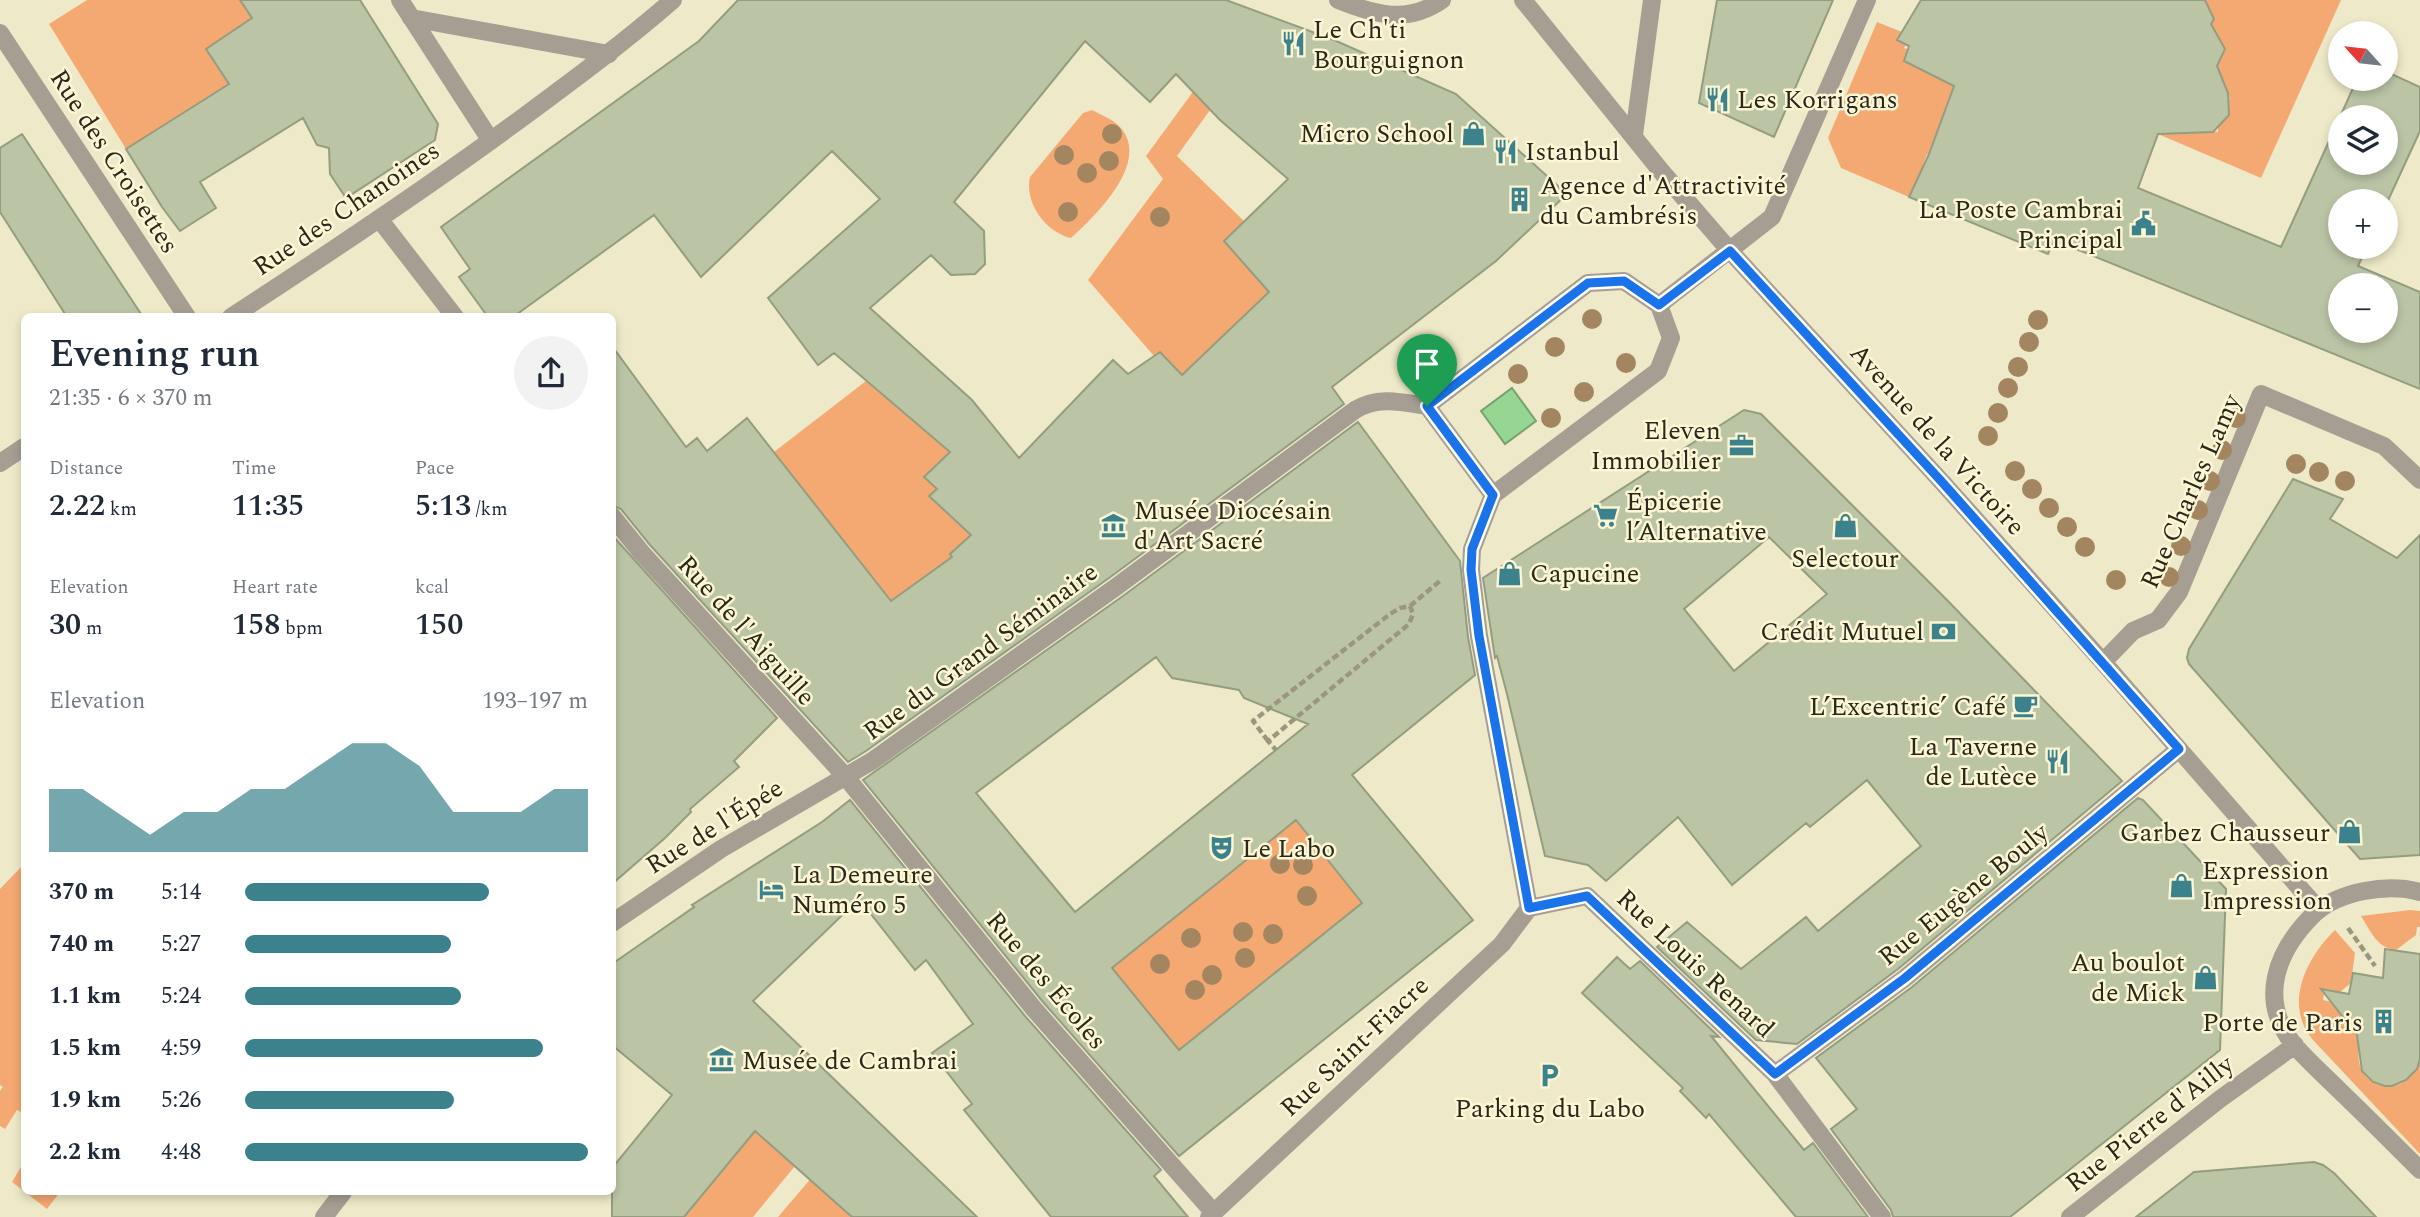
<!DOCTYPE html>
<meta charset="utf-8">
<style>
body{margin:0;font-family:Spectral,serif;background:#f2f2f3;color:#1f2937;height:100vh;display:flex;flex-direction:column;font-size:26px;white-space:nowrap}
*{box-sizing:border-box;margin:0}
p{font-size:23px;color:#747a83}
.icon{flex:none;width:38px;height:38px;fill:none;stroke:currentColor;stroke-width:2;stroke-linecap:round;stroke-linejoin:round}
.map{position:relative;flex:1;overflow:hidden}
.drawer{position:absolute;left:21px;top:313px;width:595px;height:882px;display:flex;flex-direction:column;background:#fff;border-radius:10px;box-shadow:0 4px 10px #0003}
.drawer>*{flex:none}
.needle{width:46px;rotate:297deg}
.buttons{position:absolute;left:2328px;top:21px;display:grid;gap:14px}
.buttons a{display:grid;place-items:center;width:70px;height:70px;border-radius:50%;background:#fff;box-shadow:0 4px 10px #0003;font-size:35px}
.pin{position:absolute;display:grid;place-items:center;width:60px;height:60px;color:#fff;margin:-72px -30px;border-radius:50% 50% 50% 0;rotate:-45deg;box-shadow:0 0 7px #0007}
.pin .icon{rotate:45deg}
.round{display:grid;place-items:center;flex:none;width:74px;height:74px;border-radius:37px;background:#f2f2f3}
.overview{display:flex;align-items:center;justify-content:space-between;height:119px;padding:0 28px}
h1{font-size:38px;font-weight:600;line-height:52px}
.figures{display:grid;grid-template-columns:repeat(3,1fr);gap:10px;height:119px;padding:7px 28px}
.figures div{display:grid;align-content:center}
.figures b{font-size:30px;font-weight:600}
.figures small{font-size:19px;font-weight:400}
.figures p{font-size:19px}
.chart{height:196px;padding:14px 28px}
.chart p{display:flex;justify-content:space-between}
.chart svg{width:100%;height:126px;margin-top:7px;fill:#3b828c;opacity:.7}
ul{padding:0 28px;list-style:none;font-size:23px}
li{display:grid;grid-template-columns:112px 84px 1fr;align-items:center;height:52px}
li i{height:18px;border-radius:9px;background:#3b828c}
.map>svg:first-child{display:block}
.green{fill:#f5a972}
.water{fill:#97d692;stroke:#76a26f;stroke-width:2}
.building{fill:#bbc5a6;stroke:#949d7f;stroke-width:2;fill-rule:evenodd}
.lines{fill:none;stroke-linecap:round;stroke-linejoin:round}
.path{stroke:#9b977f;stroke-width:4.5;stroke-dasharray:7 3.5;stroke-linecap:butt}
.minor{stroke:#a69e92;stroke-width:18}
.tree{fill:#a3865f}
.route-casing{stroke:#fff;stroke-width:14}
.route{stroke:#1a73e8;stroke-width:9}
.labels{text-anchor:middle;stroke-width:5;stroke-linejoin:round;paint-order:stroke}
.poi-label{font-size:26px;fill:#2a281c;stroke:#fcf6d5;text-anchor:start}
.street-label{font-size:26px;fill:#2a281c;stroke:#fcf6d5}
</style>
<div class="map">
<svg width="2420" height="1217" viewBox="0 0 2420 1217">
<rect width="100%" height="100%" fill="#eee9c8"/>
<path class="green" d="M87,0H240L252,18L234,91L181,115L126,149L49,24Z
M2194,0H2341L2261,178L2158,134L2163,122L2218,132C2218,120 2221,105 2230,99L2211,66L2220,60L2224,51L2219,38L2214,35L2209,28L2214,18L2210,9Z
M1877,22L1902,32L1897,40L1906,45L1904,48L1961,67L1938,129L1941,130L1931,155L1927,154L1923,164L1926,166L1909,197L1841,168L1828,138Z
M1203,78L1210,110L1177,156L1244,221L1270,293L1182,375L1160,352L1154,356L1088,280L1163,179L1146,156Z
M1092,110C1101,115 1113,119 1120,127C1152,162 1094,217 1071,238C1046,232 1024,203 1030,177L1083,113Z
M866,381L950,452L937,489L930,496L971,535L950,554L952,557L892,602L774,452Z
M1296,820L1362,903L1179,1050L1112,968Z
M24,864V1114L17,1110L5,1129L0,1126V1091L3,1087L0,1085V889Z
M2410,910L2420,911V927H2417L2416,935L2396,950C2377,948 2371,932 2361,916Z
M2335,930L2355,953L2351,983L2340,992L2325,989L2323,1000L2332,1002L2361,1042C2345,1089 2411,1107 2420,1054V1154L2313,1040C2283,1005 2306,958 2335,930Z
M755,1132L795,1166L753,1217H684Z
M24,1162V1192H60L47,1209L12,1182Z
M813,1176L852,1217H778Z"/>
<path class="water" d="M1512,388L1536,421L1505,444L1481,411Z"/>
<path class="building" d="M240,0H360L438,124L435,140L346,198L330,174L329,148L317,145L303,118L200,182L216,208L180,231L162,207L126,149L229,84L206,49L252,18Z
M738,0H1226L1334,40L1456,94L1567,194L1496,261L1332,387L1344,404L1109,578L866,751L848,762L650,545L621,509L612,505V346L686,447L697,438L707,451L747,418L891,601L952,557L950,554L971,535L929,496L937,489L924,477L950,452L834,353L818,365L768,298L880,199L832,151L701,277L654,215L513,317H488L459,277L470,269L441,227L699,41ZM1085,41L1150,102L1176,74L1220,120L1288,179L1224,241L1269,292L1182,375L1160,352L1128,374L1113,360L1019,458L972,400L870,308L931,255L951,275L975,274L985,264L984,231L954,202Z
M1717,0H1833L1774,137L1699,103Z
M1921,0H2205L2214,19L2211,24L2225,49L2217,66L2228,93L2229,115L2213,132L2158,134L2138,188L2281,247L2340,117V163H2385V117H2340L2357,79H2385V71L2420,87V131L2385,207V201H2340V247H2367L2358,266L2420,292V389L2054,240L2048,254L1909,197L1929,154L1954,86L1904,61L1909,46L1897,40ZM2340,285H2385V331H2340Z
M22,134L65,199L143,317H67L0,212V148Z
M1744,410L1761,414L1947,600L2122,781L1898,969L1797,1044L1756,1040L1657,947L1687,922L1741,969L1806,917L1818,931L1921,846L1867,780L1810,827L1806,823L1732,885L1678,817L1606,881L1588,865L1545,856L1507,694L1497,656L1495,658L1483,578ZM1769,537L1827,594L1734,671L1684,609Z
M1358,422L1460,561L1468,637L1475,675L1352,775L1473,920L1179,1156L1043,1002L863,780L1123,596ZM1156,657L1172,678L1239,690L1244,698L1308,724L1075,912L976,793ZM1296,820L1362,903L1179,1050L1112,968Z
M2293,479L2343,499L2330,519L2397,558L2420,535V855L2360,859L2189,664L2187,658L2189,649Z
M612,535L777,718L734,761L739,767L690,809L691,812L665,838L612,884Z
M2138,798L2143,800L2226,889L2220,1050L2010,1217H1893L1891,1210L1831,1129L1857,1109L1816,1058L1912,987Z
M850,800L1025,1016L1161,1170L1154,1176L1188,1217H1051L964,1110L972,1104L932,1053L973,1024L926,960L915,970L859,899L753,1001L977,1217H852L755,1131L684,1217H612V1168L672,1095L612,1045V964L694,907L692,905L822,822Z
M2385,949L2420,954V1059L2417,1069L2406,1080L2392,1086H2385L2373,1082L2362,1071L2357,1035L2321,989L2349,994L2353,973L2383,978Z
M1617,957L1630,969L1640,961L1719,1037L1711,1036L1804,1150L1813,1143L1868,1217H1796L1709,1114L1706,1118L1680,1091L1683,1088L1582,993Z
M2314,1162L2323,1165L2334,1173L2376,1217H2136L2194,1172Z"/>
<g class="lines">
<path class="path" d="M1410,606L1440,581
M1268,741L1253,721L1390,614L1400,608L1410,606L1413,614L1409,624L1268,741L1276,750
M2348,928L2375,966"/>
<path class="minor" d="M400,0L491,141
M1338,0C1375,15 1408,24 1442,0
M1523,0L1661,171L1730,251L1942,482L2103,662L2319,910
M411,18L609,54
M0,33L187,317
M1634,135L1652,0
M380,220L455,317
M1659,305L1772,217L1867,0
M231,317C331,252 430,186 526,115C576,78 626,41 673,0
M1427,406L1588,283L1624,281L1659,305L1671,338L1658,371L1493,495
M1427,406L1493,495
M0,463L24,447
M1493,495L1472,549L1471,570L1479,636L1529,908
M612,516L641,552L845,776L1034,1009L1214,1213
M2103,662L2133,631L2158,620L2179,592L2261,394L2384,446L2420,480
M2420,892C2388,883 2339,891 2314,914C2276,951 2257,1001 2295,1046C2309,1062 2325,1076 2340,1091C2367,1117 2393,1143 2420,1170
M1529,908L1587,896L1775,1074L1882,1217
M612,923L721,849L872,761L1116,587L1355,410C1378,396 1401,402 1427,406
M1775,1074L1905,978L2179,749
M324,1217L343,1192
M1209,1217L1502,944L1529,908
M2070,1217L2220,1099L2295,1045"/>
</g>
<g class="tree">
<circle cx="1112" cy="134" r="10"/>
<circle cx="1064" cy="155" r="10"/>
<circle cx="1109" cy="161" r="10"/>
<circle cx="1087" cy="173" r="10"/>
<circle cx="1068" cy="212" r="10"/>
<circle cx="1160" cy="217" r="10"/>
<circle cx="1592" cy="319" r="10"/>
<circle cx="2038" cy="320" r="10"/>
<circle cx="2029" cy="342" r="10"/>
<circle cx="1555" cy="347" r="10"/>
<circle cx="1626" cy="363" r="10"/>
<circle cx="2018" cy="367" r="10"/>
<circle cx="1518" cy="374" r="10"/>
<circle cx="2008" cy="388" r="10"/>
<circle cx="1584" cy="392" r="10"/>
<circle cx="1998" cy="413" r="10"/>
<circle cx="1551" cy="418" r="10"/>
<circle cx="2236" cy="418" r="10"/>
<circle cx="1988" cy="436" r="10"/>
<circle cx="2222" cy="450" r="10"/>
<circle cx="2296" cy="464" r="10"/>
<circle cx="2015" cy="471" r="10"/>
<circle cx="2319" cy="472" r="10"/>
<circle cx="2210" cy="481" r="10"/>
<circle cx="2345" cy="481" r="10"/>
<circle cx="2032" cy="489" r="10"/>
<circle cx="2049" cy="508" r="10"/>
<circle cx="2198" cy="510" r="10"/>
<circle cx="2067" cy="527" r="10"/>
<circle cx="2181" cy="546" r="10"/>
<circle cx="2085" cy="547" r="10"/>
<circle cx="2169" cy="577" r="10"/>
<circle cx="2116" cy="580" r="10"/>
<circle cx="1280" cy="864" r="10"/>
<circle cx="1303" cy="865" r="10"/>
<circle cx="1307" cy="896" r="10"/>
<circle cx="1243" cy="932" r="10"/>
<circle cx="1273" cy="934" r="10"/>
<circle cx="1191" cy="938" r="10"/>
<circle cx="1245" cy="958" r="10"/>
<circle cx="1160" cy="964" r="10"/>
<circle cx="1212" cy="975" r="10"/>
<circle cx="1195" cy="990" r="10"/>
</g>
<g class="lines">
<defs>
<path id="route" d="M1730,251L1942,482L2179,749L1905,978L1775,1074L1587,896L1529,908L1479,636L1471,570L1472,549L1493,495L1427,406L1588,283L1624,281L1659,305Z"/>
</defs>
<use href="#route" class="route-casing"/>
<use href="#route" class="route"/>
</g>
<defs>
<symbol id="restaurant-bare" viewBox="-9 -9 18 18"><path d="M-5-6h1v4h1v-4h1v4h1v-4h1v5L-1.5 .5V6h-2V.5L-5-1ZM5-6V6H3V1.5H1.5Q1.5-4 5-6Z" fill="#3b828c" stroke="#fcf6d5" stroke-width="2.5" paint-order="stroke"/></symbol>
<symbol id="shop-bare" viewBox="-9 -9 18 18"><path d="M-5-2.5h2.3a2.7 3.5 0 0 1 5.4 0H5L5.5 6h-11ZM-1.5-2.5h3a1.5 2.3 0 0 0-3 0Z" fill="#3b828c" stroke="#fcf6d5" stroke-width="2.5" paint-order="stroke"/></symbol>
<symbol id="building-bare" viewBox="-9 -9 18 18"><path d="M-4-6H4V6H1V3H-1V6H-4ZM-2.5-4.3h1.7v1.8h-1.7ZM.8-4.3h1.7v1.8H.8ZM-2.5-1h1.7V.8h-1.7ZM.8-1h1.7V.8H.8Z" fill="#3b828c" stroke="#fcf6d5" stroke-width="2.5" paint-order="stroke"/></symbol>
<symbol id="civic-bare" viewBox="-9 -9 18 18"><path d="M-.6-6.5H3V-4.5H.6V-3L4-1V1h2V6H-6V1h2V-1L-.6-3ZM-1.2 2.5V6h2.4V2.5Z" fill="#3b828c" stroke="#fcf6d5" stroke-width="2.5" paint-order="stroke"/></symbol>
<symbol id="office-bare" viewBox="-9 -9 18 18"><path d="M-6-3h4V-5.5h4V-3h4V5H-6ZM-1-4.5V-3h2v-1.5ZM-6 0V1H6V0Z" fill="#3b828c" stroke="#fcf6d5" stroke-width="2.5" paint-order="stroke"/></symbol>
<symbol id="supermarket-bare" viewBox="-9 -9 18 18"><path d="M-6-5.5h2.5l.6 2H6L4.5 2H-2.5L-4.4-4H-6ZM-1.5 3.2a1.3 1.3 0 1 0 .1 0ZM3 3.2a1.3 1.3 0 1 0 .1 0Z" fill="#3b828c" stroke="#fcf6d5" stroke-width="2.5" paint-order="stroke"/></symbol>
<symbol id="museum-bare" viewBox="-9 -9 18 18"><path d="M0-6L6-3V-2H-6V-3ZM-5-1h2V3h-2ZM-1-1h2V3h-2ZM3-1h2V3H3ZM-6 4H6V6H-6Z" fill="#3b828c" stroke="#fcf6d5" stroke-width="2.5" paint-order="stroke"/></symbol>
<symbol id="bank-bare" viewBox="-9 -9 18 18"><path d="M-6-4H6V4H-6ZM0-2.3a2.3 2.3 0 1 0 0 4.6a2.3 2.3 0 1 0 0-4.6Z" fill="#3b828c" stroke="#fcf6d5" stroke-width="2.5" paint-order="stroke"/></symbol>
<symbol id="cafe-bare" viewBox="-9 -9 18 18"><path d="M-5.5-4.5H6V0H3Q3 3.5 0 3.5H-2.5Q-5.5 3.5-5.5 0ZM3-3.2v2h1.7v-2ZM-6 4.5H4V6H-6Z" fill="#3b828c" stroke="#fcf6d5" stroke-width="2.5" paint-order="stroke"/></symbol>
<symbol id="theatre-bare" viewBox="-9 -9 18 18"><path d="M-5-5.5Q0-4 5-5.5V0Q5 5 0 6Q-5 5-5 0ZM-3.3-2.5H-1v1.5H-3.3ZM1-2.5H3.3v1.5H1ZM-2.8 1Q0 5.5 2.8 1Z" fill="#3b828c" stroke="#fcf6d5" stroke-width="2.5" paint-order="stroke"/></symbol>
<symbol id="hotel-bare" viewBox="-9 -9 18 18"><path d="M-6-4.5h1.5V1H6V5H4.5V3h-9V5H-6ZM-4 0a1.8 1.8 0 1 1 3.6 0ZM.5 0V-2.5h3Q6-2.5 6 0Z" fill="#3b828c" stroke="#fcf6d5" stroke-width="2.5" paint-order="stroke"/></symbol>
<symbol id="parking-bare" viewBox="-9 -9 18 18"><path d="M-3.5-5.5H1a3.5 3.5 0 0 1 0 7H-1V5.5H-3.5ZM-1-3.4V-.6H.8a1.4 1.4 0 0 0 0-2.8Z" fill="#3b828c" stroke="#fcf6d5" stroke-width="2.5" paint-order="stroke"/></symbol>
</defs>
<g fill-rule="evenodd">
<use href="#restaurant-bare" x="1276" y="26" width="35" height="35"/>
<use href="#restaurant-bare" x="1700" y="82" width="35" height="35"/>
<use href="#shop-bare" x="1456" y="116" width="35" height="35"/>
<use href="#restaurant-bare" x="1488" y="134" width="35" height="35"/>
<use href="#building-bare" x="1502" y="182" width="35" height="35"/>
<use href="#civic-bare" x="2126" y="206" width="35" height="35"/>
<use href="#office-bare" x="1724" y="428" width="35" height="35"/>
<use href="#supermarket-bare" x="1588" y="498" width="35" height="35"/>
<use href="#museum-bare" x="1096" y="508" width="35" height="35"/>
<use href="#shop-bare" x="1828" y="508" width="35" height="35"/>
<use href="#shop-bare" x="1492" y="556" width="35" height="35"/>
<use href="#bank-bare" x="1926" y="614" width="35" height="35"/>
<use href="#cafe-bare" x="2008" y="688" width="35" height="35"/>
<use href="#restaurant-bare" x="2040" y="744" width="35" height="35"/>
<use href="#shop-bare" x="2332" y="814" width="35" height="35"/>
<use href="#theatre-bare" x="1204" y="830" width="35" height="35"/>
<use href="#shop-bare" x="2164" y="868" width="35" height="35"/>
<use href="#hotel-bare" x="754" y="872" width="35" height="35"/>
<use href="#shop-bare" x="2188" y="960" width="35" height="35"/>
<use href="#building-bare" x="2366" y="1004" width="35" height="35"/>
<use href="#museum-bare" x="704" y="1042" width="35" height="35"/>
<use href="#parking-bare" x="1532" y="1058" width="35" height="35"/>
</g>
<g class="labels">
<g class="poi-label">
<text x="1313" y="38">Le Ch'ti<tspan x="1313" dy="30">Bourguignon</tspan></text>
<text x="1737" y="108">Les Korrigans</text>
<text x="1454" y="142" text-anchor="end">Micro School</text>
<text x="1525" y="160">Istanbul</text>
<text x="1540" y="194">Agence d'Attractivité<tspan x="1540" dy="30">du Cambrésis</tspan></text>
<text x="2123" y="218" text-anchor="end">La Poste Cambrai<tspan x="2123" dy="30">Principal</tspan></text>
<text x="1721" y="439" text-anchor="end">Eleven<tspan x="1721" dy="30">Immobilier</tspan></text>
<text x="1626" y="510">Épicerie<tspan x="1626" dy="30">l’Alternative</tspan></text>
<text x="1134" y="519">Musée Diocésain<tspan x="1134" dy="30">d'Art Sacré</tspan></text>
<text x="1845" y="567" text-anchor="middle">Selectour</text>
<text x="1530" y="582">Capucine</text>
<text x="1924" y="640" text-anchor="end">Crédit Mutuel</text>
<text x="2006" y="715" text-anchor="end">L’Excentric’ Café</text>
<text x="2037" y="755" text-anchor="end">La Taverne<tspan x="2037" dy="30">de Lutèce</tspan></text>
<text x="2330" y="841" text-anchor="end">Garbez Chausseur</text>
<text x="1242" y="857">Le Labo</text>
<text x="2202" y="879">Expression<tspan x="2202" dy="30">Impression</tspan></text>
<text x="792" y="883">La Demeure<tspan x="792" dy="30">Numéro 5</tspan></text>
<text x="2185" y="971" text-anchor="end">Au boulot<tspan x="2185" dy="30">de Mick</tspan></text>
<text x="2363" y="1031" text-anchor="end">Porte de Paris</text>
<text x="742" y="1069">Musée de Cambrai</text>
<text x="1550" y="1117" text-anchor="middle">Parking du Labo</text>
</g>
<g class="street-label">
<text transform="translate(115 161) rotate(57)" y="9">Rue des Croisettes</text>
<text transform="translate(346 208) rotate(-34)" y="9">Rue des Chanoines</text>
<text transform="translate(1938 439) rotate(48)" y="9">Avenue de la Victoire</text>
<text transform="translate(2190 491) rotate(-66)" y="9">Rue Charles Lamy</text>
<text transform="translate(747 630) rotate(48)" y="9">Rue de l'Aiguille</text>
<text transform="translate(980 651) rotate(-36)" y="9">Rue du Grand Séminaire</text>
<text transform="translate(714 826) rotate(-32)" y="9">Rue de l'Épée</text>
<text transform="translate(1963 894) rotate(-39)" y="9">Rue Eugène Bouly</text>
<text transform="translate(1696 963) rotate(43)" y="9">Rue Louis Renard</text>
<text transform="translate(1047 980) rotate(50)" y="9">Rue des Écoles</text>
<text transform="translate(1354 1046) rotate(-43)" y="9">Rue Saint-Fiacre</text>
<text transform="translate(2149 1123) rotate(-38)" y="9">Rue Pierre d'Ailly</text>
</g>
</g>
</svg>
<div class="buttons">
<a><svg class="needle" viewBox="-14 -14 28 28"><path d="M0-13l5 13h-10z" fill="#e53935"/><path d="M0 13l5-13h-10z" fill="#747a83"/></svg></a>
<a><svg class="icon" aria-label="layers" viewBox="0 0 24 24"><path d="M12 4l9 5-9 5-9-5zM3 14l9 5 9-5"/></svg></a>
<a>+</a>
<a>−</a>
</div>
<div class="pin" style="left:1427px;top:406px;background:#1e9e55"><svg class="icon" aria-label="arrive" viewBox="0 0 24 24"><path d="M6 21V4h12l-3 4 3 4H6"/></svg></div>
<section class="drawer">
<div class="overview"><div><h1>Evening run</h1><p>21:35 · 6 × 370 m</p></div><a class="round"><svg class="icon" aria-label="share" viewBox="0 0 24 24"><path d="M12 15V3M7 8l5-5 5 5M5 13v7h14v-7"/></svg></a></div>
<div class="figures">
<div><p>Distance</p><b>2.22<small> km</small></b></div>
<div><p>Time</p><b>11:35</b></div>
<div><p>Pace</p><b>5:13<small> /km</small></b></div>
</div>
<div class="figures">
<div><p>Elevation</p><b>30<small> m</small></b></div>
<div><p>Heart rate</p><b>158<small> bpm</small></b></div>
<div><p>kcal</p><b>150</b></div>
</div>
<div class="chart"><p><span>Elevation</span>193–197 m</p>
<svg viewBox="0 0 160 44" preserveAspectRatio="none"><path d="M0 44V22L10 22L20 30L30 38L40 30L50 30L60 22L70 22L80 14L90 6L100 6L110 14L120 30L130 30L140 30L150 22L160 22V44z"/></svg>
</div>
<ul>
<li><b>370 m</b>5:14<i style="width:71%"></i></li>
<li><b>740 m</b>5:27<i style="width:60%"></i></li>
<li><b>1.1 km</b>5:24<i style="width:63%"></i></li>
<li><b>1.5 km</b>4:59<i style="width:87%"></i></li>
<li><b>1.9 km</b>5:26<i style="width:61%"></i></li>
<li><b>2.2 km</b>4:48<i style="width:100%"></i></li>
</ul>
</section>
</div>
